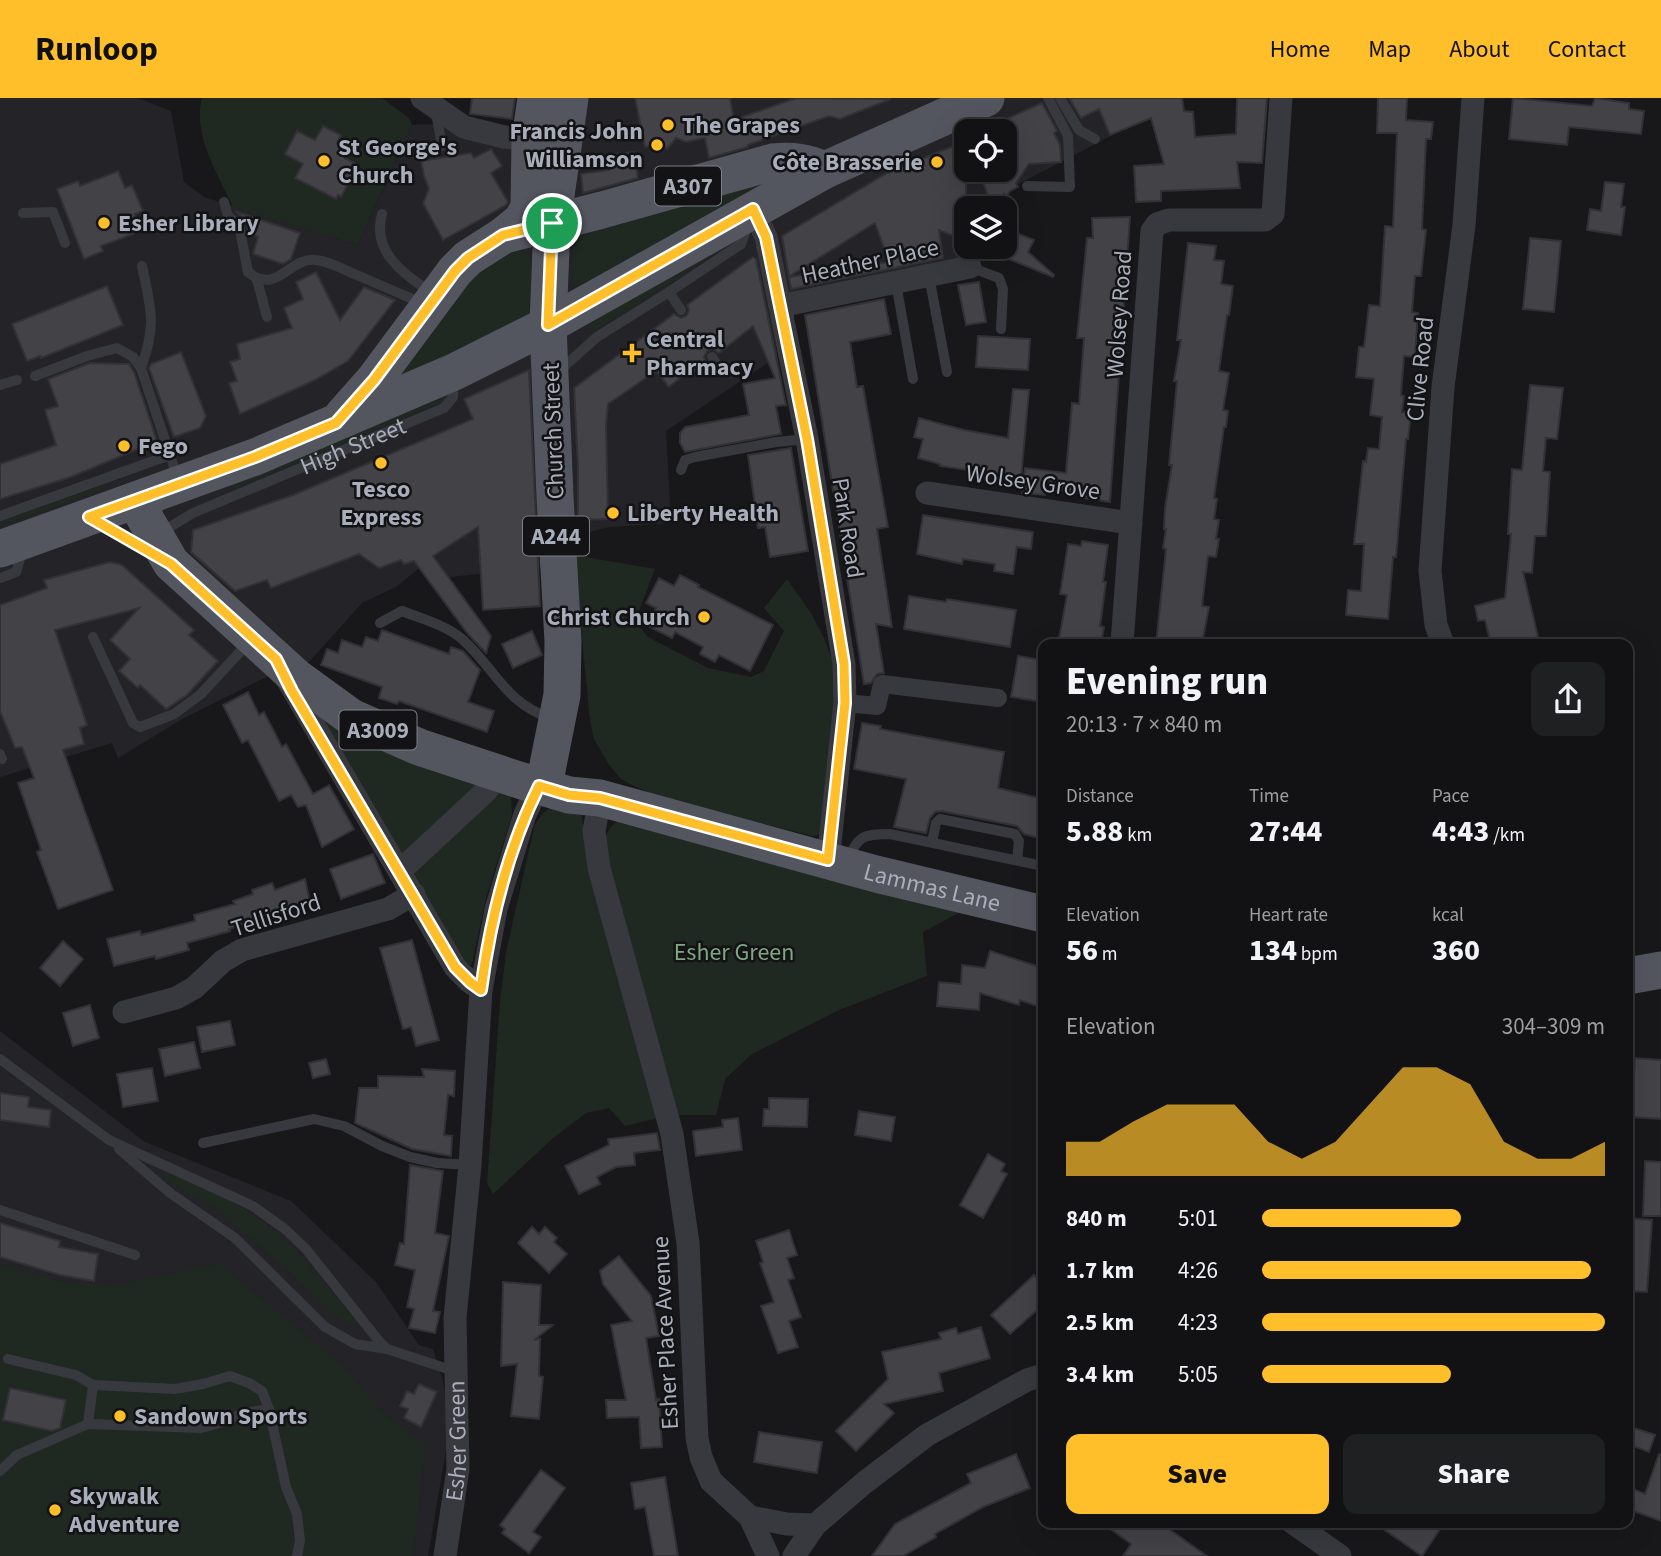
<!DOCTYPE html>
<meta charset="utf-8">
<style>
body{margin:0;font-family:"Source Sans 3",sans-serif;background:#1f2022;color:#f1f3f6;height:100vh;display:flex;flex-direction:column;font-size:26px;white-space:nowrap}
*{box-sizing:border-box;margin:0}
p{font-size:23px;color:#9c9ea0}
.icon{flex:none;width:38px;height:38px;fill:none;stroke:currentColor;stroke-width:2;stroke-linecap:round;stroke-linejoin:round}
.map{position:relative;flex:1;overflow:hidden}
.drawer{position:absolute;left:1038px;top:541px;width:595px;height:889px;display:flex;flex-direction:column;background:#121214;border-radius:14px;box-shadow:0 7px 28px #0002,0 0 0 2px #313234}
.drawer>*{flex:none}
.fabs{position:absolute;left:954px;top:21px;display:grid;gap:14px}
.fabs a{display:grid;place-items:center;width:63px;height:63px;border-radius:14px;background:#121214;box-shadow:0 7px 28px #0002,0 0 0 2px #313234;font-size:35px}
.pin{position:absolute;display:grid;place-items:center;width:60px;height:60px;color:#fff;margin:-30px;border:4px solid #fff;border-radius:50%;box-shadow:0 2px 7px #0007}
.round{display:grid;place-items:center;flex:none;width:74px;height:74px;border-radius:14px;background:#1f2022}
.summary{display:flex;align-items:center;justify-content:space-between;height:119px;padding:0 28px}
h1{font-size:38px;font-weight:800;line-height:52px}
.stats{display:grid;grid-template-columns:repeat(3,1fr);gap:10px;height:119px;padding:7px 28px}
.stats div{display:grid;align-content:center}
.stats b{font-size:30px;font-weight:800}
.stats small{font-size:19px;font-weight:400}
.stats p{font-size:19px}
.chart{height:196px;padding:14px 28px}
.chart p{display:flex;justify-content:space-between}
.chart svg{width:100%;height:126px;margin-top:7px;fill:#ffbf2b;opacity:.7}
.primary-button{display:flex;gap:14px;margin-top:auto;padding:14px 28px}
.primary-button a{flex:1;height:80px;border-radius:14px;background:#ffbf2b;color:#111;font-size:28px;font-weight:800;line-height:80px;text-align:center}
.primary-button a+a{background:#1f2022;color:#f1f3f6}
ul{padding:0 28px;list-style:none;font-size:23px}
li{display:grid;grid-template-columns:112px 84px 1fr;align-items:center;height:52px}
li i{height:18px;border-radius:9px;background:#ffbf2b}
header{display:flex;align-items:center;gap:42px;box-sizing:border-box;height:98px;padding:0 35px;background:#ffbf2b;color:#111}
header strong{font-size:33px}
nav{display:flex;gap:38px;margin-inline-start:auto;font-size:24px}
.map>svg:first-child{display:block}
.built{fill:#242327;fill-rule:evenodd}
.green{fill:#1f2821}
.building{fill:#424247;stroke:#323136;stroke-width:2;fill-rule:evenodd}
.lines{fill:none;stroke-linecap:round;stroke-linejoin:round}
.service{stroke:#38393f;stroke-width:10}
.pedestrian{stroke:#38393f;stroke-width:18}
.minor{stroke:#38393f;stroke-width:23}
.primary{stroke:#54565f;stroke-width:37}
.route-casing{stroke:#fff;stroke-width:14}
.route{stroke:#ffbf2b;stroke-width:9}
.poi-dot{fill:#ffbf2b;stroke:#131215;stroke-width:2.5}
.labels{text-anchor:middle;stroke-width:5;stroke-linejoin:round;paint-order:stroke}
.shield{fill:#131215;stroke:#7c7f89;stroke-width:2}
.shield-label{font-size:23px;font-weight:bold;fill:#a9aebb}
.poi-label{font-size:24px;font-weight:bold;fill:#a9aebb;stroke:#131215;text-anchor:start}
.street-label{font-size:24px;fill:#a9aebb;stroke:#131215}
.park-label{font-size:24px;fill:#7ea782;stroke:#131215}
</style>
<header>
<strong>Runloop</strong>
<nav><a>Home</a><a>Map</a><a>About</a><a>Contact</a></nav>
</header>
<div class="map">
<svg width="1661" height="1458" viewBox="0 0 1661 1458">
<rect width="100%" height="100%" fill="#18181a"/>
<path class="built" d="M0,0H138L171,13L184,84L204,99L358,147L412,27L469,25L523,29L528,0H1184L972,110H966V149H971L972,174L772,221L778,258L666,333L671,425L610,429L573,438L541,470L449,479L434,458L396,489L362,505L309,564L268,578L184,620L118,660L112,645L0,679ZM966,33H1004V72H966Z
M0,933L145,1044L291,1103L376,1184L419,1247L433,1251L443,1284L450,1328L428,1458H0Z"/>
<path class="green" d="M202,0H382L409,20L412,27L358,147L233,109C218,76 192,36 202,0Z
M780,77L634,165L571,189L573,135Z
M734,144L594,233L590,226L613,210Z
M516,152C544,157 533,191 532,213L527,218L407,278L402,276V268L459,195L479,175L501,157Z
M445,296L446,301L442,304L233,391L231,389V386Z
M105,386L107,390L0,428V424Z
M574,457L655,471L638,515L639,528L648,539L708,570L751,579L764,573L784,533L764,510L787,481L811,515L824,540L835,570L838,595L822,732L818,737L812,738L658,699L634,688L621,681L609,667L594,641L590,623Z
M301,589L480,685L407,755H400Z
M495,691L511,697L512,717L486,800L472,866L467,868L414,780L415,774Z
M553,708L578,712L582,719L585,740L658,1020L625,1028L609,1010L586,1015L552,1041L493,1096L487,1085L500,903L506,854L535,726L544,714Z
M618,723L962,813L923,834L927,878L839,912L752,956L725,981L716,1017H676L604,749C606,737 607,730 618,723Z
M164,1073C197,1088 232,1101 262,1123C298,1149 326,1188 356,1222L355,1227H345L266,1153L219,1114L163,1080Z
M219,1165L345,1269L383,1315L426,1346L413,1458H0V1166L55,1182L112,1188Z"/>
<path class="building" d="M472,0H515L512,21L470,16Z
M635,0H730L734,22L796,0L891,1L840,21L829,18L748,47V49L709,60L705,40L686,44L676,40L667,51L661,46L645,49Z
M1069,0H1182L1184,13L1193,14L1195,39L1236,36L1237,0H1267L1262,65L1237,64L1240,90L1161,93V103L1136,104L1134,68L1164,66L1151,20L1110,37L1099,11L1081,20Z
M1378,0H1407L1406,22L1433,24L1431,41H1426L1422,131L1426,132L1421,178H1415L1412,214L1418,215L1415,259L1404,258L1401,297L1404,298L1402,314L1411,315L1408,341H1406L1396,459H1393L1388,521L1346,517L1348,492L1361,493L1364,446H1354L1363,363L1366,364L1368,350L1379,351L1382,319L1370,317L1374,281L1356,279L1359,249H1364L1369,207L1380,208L1385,128L1393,129L1397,35H1377Z
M1513,0L1592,8L1595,0L1629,5V11L1644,13L1641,36L1569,29L1567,47L1509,41Z
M1042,5L1057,33L1054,35L1060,47L1061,64L1029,66L1016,85L1018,89L1010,93L1004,102V96L990,104L979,72H1004V22Z
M323,28L341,37L337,45L349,51L345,60L358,67L341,99L338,97L336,101L295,80L303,66L285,56L297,33L315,42Z
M966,43V143L939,132L943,160L791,191L782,138L887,75ZM875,125L889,164L789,179L793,176Z
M491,51L502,68L491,75L508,104L506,107L443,142L423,105L429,91L424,78L421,63L471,55L474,60Z
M634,54L638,80L583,95L581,76L609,72L607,57Z
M118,73L125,90L132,87L143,113L135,116L141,133L101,148L103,153L84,161L57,91L78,83L80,88Z
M1605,84L1624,86L1621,109H1625L1621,137L1587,132L1590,111L1601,113Z
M237,114L300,135L291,161L283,166L253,156L258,139L249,136L246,125Z
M1130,119L1110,404L1083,400L1084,396L1046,391L1045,397L1022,395L1025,370L1066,375L1072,305L1079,306L1084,240H1077L1087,140H1093L1092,120Z
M1004,130L1034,142L1028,154L1054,177L1053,179L1004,159Z
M1530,140L1561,143L1554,214L1523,211Z
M1188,145L1216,148L1214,162L1224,163L1221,186L1233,188L1229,217H1227L1219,273L1229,275L1223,312L1228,313L1226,329H1224L1214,400L1217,401L1214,421L1219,422L1216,441H1219L1216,459L1208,458L1202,508L1209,509L1202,546H1156L1166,451L1163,450L1166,431H1164L1165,410L1172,367H1169L1177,283H1174L1181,242H1177Z
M753,159L756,161L786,307L776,308L781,336L685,354L680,345V335L685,329L749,317L743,286L775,280L753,228L719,255L712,251L707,253L704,259L706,264L689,278L686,275L669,289L656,273L608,306L606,326L608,421L578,422V369L574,290L674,216L681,220L686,218L689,212L687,207Z
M316,174L340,222L364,189L395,202L348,263L315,282L240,316L229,285L237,283L230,264L240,261L237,246L292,230L284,210L303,201L296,184Z
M979,184L986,224L966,227L958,187Z
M107,188L123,227L41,260L40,258L27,263L12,226Z
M884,201L891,236L850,244L857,289L863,288L888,429L877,431L892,529L876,526L884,575L877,576L871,585L864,586L805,217Z
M978,238L1030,241L1028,272L976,269Z
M181,254L206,318L200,330L174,339L149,270L151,266Z
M90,265L129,266L134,274L157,343L71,379L0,401V366L56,347L45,312L58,308L48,281Z
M529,272L540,508L483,512L478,429L433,458L491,538L486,555L468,536L414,463L404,466L401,462L379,470L359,456L271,490L267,482L235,493L191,454L193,432L293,397L473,321L464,301Z
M1530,287L1563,290L1557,341L1546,340L1543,373L1550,374L1546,438H1535L1532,475L1523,474L1538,539L1508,546H1491L1485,522L1478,523L1475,508L1505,500L1511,436H1508L1512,371L1522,372Z
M1013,291L1029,292L1021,380L940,368V366L918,360L923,341L914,339L919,320L964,332L1008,340Z
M791,350L808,453L770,459L765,429L758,430L748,357Z
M923,417L1033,434L1031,451L1017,449L1013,476L994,473L995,466L963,461L962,466L917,456Z
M1082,443L1108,447L1103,484H1106L1100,528L1104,529L1101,546H1058L1067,497L1060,496L1068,446L1081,448Z
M110,464L122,467L194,532L189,537L218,563L187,597L166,611L140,587L138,590L119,573L130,561L110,542L139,510L55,532L87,627L80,630L84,646L63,652L113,792L58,811L37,754L41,752L18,685L34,680L22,649L15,650L0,613V507L47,490L44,482Z
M680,477L699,487L698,489L773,527L750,573L719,557L715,564L700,556L703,549L675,534L672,540L648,528L656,510L646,505L659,480L674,488Z
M909,498L946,504L947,501L1016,512L1010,549L904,531Z
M382,532L449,556L451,549L463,553L480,572L468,604L494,613L487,634L399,603L397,606L379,600L382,589L321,567L327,551L338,555L342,542L362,549L366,539L378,543Z
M532,533L542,557L513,570L502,546Z
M1018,558L1043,562V604L1011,599Z
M248,594L259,617L264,614L282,649L286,646L313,696L329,687L354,731L322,749L306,707L298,709L291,697L279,703L248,642L242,645L223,607Z
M862,625L881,628L880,631L1004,654L998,690L1043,701V741L1024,736L1017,728L941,713L935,714L930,720L926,735L894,729L906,681L854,671Z
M373,756L385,785L341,801L330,771Z
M305,781L310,804L229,831L230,833L187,845L189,852L156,861L155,858L114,868L107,841L140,833L141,837L195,823L194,817L235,806L233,803L253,796L252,792L272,785L275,792Z
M412,842L439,942L416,948L411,929L403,931L380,850Z
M63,843L83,861L60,888L40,870Z
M990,853L1043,870V910L1020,902L1019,907L980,895L979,912L937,908L939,884L961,886L962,867L985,870Z
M90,907L99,940L73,948L63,915Z
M230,923L235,947L202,954L197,929Z
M194,944L200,970L165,978L159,951Z
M1635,960L1661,962V1021L1631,1019Z
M326,961L330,976L313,980L309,965Z
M152,970L158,1003L123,1009L117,976Z
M422,971L455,973L454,998L448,997L444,1037L452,1038L451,1058L412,1051L355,1025L359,990H378V978L424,979Z
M0,995L29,999L28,1009L51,1012L49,1029L0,1022Z
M769,1000L808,1001L807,1029L763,1028L764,1011H769Z
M859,1013L895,1019L891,1043L855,1037Z
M738,1020L742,1052L696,1058L693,1033L723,1029L722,1022Z
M657,1035L660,1052L634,1055L635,1067L616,1069L597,1079L600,1086L579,1096L565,1068L609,1047L608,1041Z
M988,1056L1005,1066L1001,1073L1007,1076L983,1120L960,1107Z
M1645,1063L1661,1064V1118H1643Z
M410,1067L443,1073L435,1135L449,1138L433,1213L440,1214L435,1235L409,1230L414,1211L407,1209L415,1172L395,1167L400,1145L404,1146Z
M1628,1120L1652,1122L1647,1194L1628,1193Z
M0,1125L60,1143L59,1149L98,1156L94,1183L60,1177L0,1159Z
M532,1129L539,1136L545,1129L557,1140L554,1144L567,1156L549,1175L518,1145Z
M789,1132L797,1157L787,1160L794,1180L788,1182L801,1219L789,1223L798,1249L778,1255L761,1208L774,1204L760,1165L763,1164L756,1143Z
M619,1158L651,1198L659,1238L646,1240L656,1302L659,1301L662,1349L641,1350L639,1319L607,1320L606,1302H626L611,1227L632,1223L603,1186L600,1173Z
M1034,1177L1043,1187V1207L1010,1236L991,1217Z
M503,1184L541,1187L539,1227H553L534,1242L540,1241L539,1278L543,1279L539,1321L511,1318L517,1266L501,1268Z
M981,1229L990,1260L939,1275L943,1293L884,1306L894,1315L856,1353L836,1333L888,1281L882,1254L941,1241L939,1235L956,1230L958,1236Z
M419,1286L437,1294L421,1329L404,1320L408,1311L400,1308L407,1293L414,1296Z
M10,1290L66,1302L60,1330L52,1333L3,1322Z
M1634,1330L1655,1337L1649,1354L1628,1346Z
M759,1334L822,1344L817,1375L754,1364Z
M1016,1356L1030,1390L983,1409L935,1436L936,1439L903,1458H872L895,1426L971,1385L967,1376Z
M1659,1356L1661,1357V1423L1628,1411V1389L1645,1396Z
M541,1372L565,1390L533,1434L541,1439L529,1455L502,1435L505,1431L500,1427Z
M665,1379L678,1458H654L645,1409L635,1411L631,1385Z
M1101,1424H1159L1207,1458H1123L1131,1446Z
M1373,1424H1445L1422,1458Z"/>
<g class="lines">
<g class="service">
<path d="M1060,0L1079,32L1095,41"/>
<path d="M436,14L442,48"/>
<path d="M1027,88L1070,89L1068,38L1048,0"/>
<path d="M224,104L228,118L239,127L248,174C278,198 288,159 316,162C328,163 341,170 352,175C375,185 399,195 422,205"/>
<path d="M23,115L53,114L65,145"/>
<path d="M382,116C371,155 405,176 433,196"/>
<path d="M970,169L999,180L1003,191L1001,231"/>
<path d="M929,178L947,274"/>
<path d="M257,182L267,219"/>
<path d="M896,185L913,281"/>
<path d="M669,194L681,212"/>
<path d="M712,259L716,265"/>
<path d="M141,270C157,227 151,211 142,168"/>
<path d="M559,273L597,239L669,194L741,146L748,126"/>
<path d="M35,278L87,258L117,250L133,259L141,270L178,381"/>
<path d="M0,287L17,282"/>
<path d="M681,372L685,362L695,359L776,344L807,341"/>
<path d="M0,418L170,357"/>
<path id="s1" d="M160,435L193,415L444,310L453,299L454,280"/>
<path d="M0,480L16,474L23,451"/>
<path d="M380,525L402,513C422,521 446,527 462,541C495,570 505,605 550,620"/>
<path d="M93,539L133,625L140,629L174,616L201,596L250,543"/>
<path d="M0,656L2,661"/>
<path d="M932,744L936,725L940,721L1015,736L1019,743L1017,762"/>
<path d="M847,764C857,738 863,736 890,736L1043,768"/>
<path d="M0,961L109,1042L253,1108L285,1131L306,1151L379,1243L387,1251L457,1274"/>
<path d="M203,1045L314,1021L344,1028L382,1048L410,1059L437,1065L470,1067"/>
<path d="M119,1051L170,1095L235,1140L325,1229L355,1246L387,1251"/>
<path d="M0,1112L135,1157"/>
<path d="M8,1261L76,1277L93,1287L175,1291L203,1286L230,1278L249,1285L262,1293L269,1311L286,1389L297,1416L300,1443L297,1458"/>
<path d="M93,1287L88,1326L201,1330L223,1324L244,1315L269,1311"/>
<path d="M0,1373L17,1357L88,1326"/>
</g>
<path class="pedestrian" d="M845,605L877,608L882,586L998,600"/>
<g class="minor">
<path d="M422,0L464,29L504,39L541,42"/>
<path d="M753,111L766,139L780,208L807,341L844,566L845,605L828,763"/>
<path d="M780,208L970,169"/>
<path d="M927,395L1131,425"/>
<path d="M1122,546L1152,133L1157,126L1169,122H1265L1273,116L1281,0"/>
<path d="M1443,546L1436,527L1430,473L1443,289L1464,127L1473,0"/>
<path d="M284,576L455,869L470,884L481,892"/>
<path d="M600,700L594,733L599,770L672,1036L688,1145L697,1340L701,1359L711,1383L750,1419L787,1426L815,1427L864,1385L927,1337L1027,1282L1043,1277"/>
<path d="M400,773L486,693L492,685L495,673"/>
<path d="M124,914L176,900L194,890L223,863L242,852L388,811L414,796"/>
<path d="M750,1419L768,1458"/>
<path d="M1292,1424L1340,1458"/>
<path id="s2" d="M445,1458L458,1371L455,1220L470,1067L481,892L496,811L525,716L539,688"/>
<path d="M794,1458L815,1427"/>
</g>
<g class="primary">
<path d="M504,137L522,122L529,109L530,41L536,0"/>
<path d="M343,317L374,282L455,173L468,160L504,137L602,112L773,64C793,62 806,64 825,72"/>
<path id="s3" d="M148,398L142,415L171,465L296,579L351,619L419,649L519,682L569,697L600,700L876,776L1043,816"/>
<path d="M0,451L255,359L454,274L548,227L825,72L986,0"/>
<path d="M539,688L547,672L562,597L563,543L555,399L548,227L552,125L570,0"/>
<path d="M1628,878L1661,872"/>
</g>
</g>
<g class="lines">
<defs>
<path id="route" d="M753,111L766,139L780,208L807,341L844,566L845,605L828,762L600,700L569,697L539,688C508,751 490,823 481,892L470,884L455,869L292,593L276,561L171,466L89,419L255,359L336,325L374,282L455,173L468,160L503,137L552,125L548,227Z"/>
</defs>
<use href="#route" class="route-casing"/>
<use href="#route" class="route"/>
</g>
<g class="poi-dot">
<circle cx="668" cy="27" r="7"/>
<circle cx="657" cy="47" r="7"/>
<circle cx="324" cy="63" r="7"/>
<circle cx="937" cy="64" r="7"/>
<circle cx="104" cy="125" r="7"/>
<path d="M628.5 244.5h7v7h7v7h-7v7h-7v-7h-7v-7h7z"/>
<circle cx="124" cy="348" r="7"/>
<circle cx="381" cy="365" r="7"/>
<circle cx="613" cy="415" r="7"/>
<circle cx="704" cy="519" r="7"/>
<circle cx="120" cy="1318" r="7"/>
<circle cx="55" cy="1412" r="7"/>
</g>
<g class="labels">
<g class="shield">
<rect x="655" y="68.5" width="66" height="39" rx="5"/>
<rect x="523" y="418.5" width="66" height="39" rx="5"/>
<rect x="339.5" y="612.5" width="77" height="39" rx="5"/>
</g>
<g class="shield-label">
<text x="688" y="96">A307</text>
<text x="556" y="446">A244</text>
<text x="378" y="640">A3009</text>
</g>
<g class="poi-label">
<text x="682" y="35">The Grapes</text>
<text x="643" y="41" text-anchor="end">Francis John<tspan x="643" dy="28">Williamson</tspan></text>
<text x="338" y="57">St George's<tspan x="338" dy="28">Church</tspan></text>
<text x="923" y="72" text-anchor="end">Côte Brasserie</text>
<text x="118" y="133">Esher Library</text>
<text x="646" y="249">Central<tspan x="646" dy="28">Pharmacy</tspan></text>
<text x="138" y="356">Fego</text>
<text x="381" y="399" text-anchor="middle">Tesco<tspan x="381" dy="28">Express</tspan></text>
<text x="627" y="423">Liberty Health</text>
<text x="690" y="527" text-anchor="end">Christ Church</text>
<text x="134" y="1326">Sandown Sports</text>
<text x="69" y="1406">Skywalk<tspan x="69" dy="28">Adventure</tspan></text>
</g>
<g class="street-label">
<text transform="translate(870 163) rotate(-12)" y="8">Heather Place</text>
<text transform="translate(1119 216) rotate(-86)" y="8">Wolsey Road</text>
<text transform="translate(1420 271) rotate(-84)" y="8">Clive Road</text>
<text transform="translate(553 333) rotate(-92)" y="8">Church Street</text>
<text dy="8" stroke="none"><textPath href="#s1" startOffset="212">High Street</textPath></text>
<text transform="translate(1033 384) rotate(8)" y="8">Wolsey Grove</text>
<text transform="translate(848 430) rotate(81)" y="8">Park Road</text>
<text dy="8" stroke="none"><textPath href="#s3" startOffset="920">Lammas Lane</textPath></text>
<text transform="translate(276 817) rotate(-18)" y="8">Tellisford</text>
<text transform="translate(665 1235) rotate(-93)" y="8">Esher Place Avenue</text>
<text dy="8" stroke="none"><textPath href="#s2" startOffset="116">Esher Green</textPath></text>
</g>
<g class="park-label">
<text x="734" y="862">Esher Green</text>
</g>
</g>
</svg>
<div class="fabs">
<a><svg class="icon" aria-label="locate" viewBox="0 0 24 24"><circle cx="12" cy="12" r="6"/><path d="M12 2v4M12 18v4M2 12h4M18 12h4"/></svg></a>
<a><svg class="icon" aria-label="layers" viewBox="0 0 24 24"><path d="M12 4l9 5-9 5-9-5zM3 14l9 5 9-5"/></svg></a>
</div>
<div class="pin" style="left:552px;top:125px;background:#1e9e55"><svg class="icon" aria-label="arrive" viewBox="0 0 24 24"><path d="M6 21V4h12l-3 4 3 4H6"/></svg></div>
<section class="drawer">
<div class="summary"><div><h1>Evening run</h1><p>20:13 · 7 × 840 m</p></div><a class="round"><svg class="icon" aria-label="share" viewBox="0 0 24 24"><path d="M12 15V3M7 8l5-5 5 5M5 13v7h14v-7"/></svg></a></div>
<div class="stats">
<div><p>Distance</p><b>5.88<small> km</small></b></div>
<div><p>Time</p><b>27:44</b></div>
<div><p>Pace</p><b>4:43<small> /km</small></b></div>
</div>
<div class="stats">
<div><p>Elevation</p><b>56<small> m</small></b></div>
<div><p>Heart rate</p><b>134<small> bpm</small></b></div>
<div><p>kcal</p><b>360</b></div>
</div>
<div class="chart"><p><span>Elevation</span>304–309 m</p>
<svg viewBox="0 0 160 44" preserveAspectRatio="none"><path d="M0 44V32L10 32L20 25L30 19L40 19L50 19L60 32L70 38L80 32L90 19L100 6L110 6L120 12L130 32L140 38L150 38L160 32V44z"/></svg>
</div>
<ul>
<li><b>840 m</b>5:01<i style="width:58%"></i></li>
<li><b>1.7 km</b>4:26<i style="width:96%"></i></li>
<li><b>2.5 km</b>4:23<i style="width:100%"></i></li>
<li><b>3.4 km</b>5:05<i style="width:55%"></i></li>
</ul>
<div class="primary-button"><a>Save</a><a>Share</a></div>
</section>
</div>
